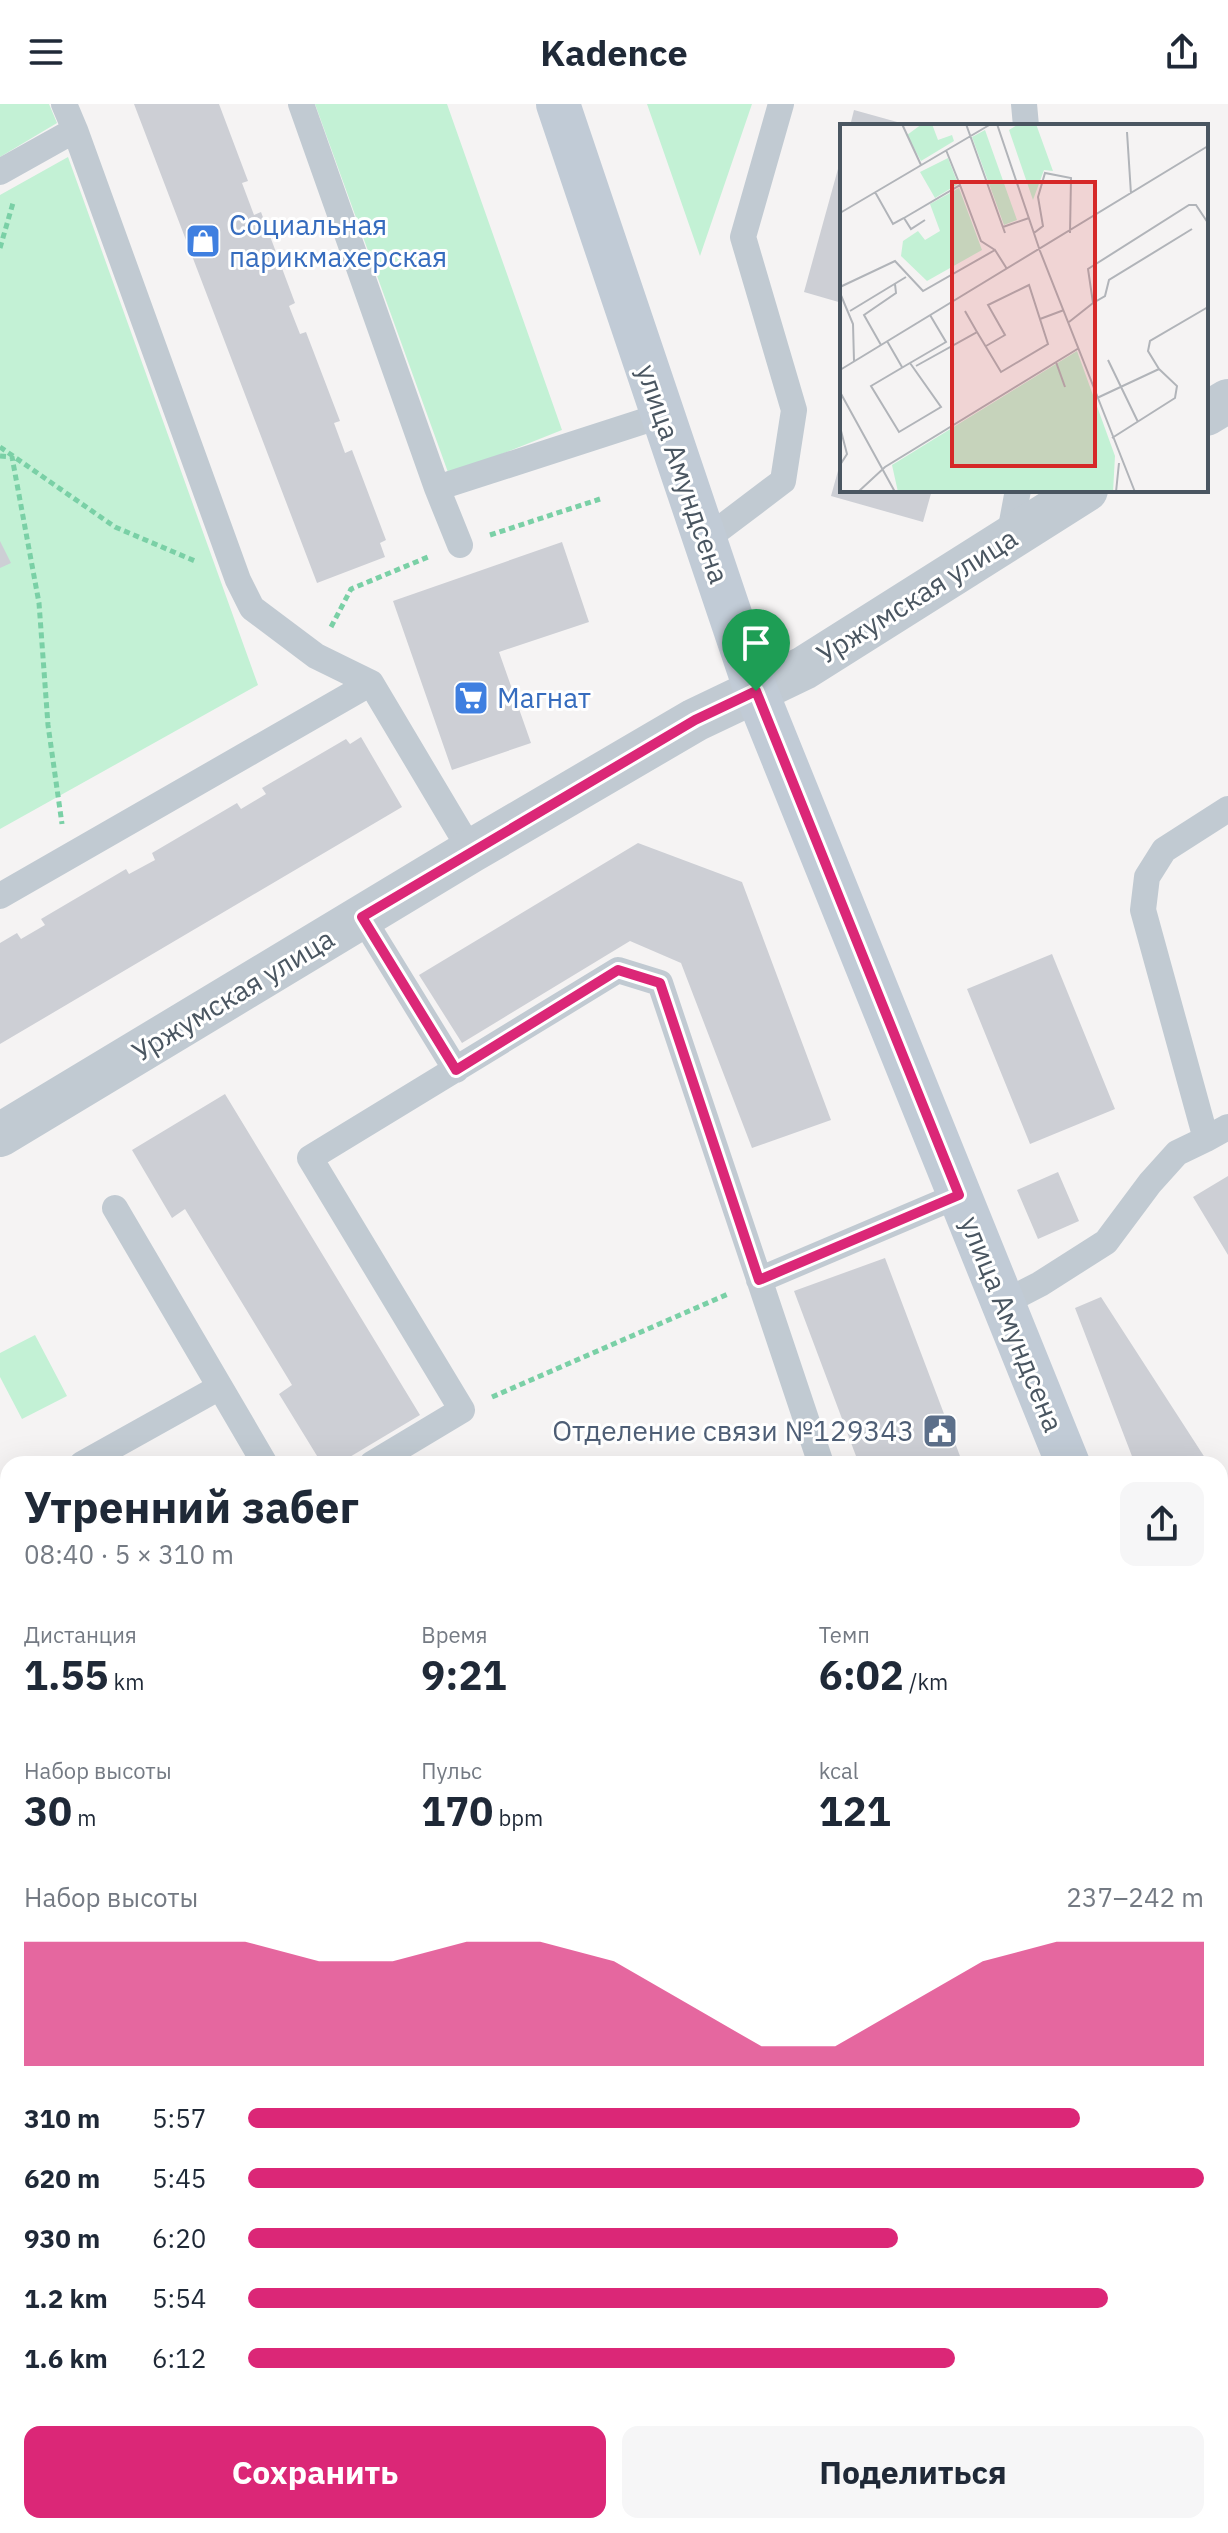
<!DOCTYPE html>
<html lang="ru">
<meta charset="utf-8">
<style>
body{margin:0;font-family:"IBM Plex Sans",sans-serif;background:#f6f6f7;color:#1f2937;height:100vh;display:flex;flex-direction:column;font-size:30px;white-space:nowrap}
*{box-sizing:border-box;margin:0}
p{font-size:26px;color:#747a83}
.icon{flex:none;width:44px;height:44px;fill:none;stroke:currentColor;stroke-width:2;stroke-linecap:round;stroke-linejoin:round}
.map{position:relative;flex:1;overflow:hidden}
.drawer{position:absolute;left:0px;top:1352px;width:1228px;height:1078px;display:flex;flex-direction:column;background:#fff;border-radius:24px 24px 0 0;box-shadow:0 8px 32px #0002}
.drawer>*{flex:none}
.pin{position:absolute;display:grid;place-items:center;width:68px;height:68px;color:#fff;margin:-82px -34px;border-radius:50% 50% 50% 0;rotate:-45deg;box-shadow:0 0 8px #0007}
.pin .icon{rotate:45deg}
.round{display:grid;place-items:center;flex:none;width:84px;height:84px;border-radius:16px;background:#f6f6f7}
.head{display:flex;align-items:center;justify-content:space-between;height:136px;padding:0 24px}
h1{font-size:44px;font-weight:700;line-height:60px}
.stats{display:grid;grid-template-columns:repeat(3,1fr);gap:12px;height:136px;padding:8px 24px}
.stats div{display:grid;align-content:center}
.stats b{font-size:40px;font-weight:700}
.stats small{font-size:22px;font-weight:400}
.stats p{font-size:22px}
.chart{height:224px;padding:16px 24px}
.chart p{display:flex;justify-content:space-between}
.chart svg{width:100%;height:144px;margin-top:8px;fill:#db2777;opacity:.7}
.button{display:flex;gap:16px;margin-top:auto;padding:16px 24px}
.button a{flex:1;height:92px;border-radius:16px;background:#db2777;color:#fff;font-size:32px;font-weight:700;line-height:92px;text-align:center}
.button a+a{background:#f6f6f7;color:#1f2937}
ul{padding:0 24px;list-style:none;font-size:26px}
li{display:grid;grid-template-columns:128px 96px 1fr;align-items:center;height:60px}
li i{height:20px;border-radius:10px;background:#db2777}
header{display:flex;justify-content:space-between;align-items:center;height:104px;padding:0 24px;background:#fff;font-size:36px;font-weight:700}
.map>svg:first-child{display:block}
.green{fill:#c3f1d5}
.building{fill:#cdcfd5}
.lines{fill:none;stroke-linecap:round;stroke-linejoin:round}
.path{stroke:#7ad0a6;stroke-width:5;stroke-dasharray:6 4;stroke-linecap:butt}
.lane{stroke:#c1cad2;stroke-width:26}
.street{stroke:#c1cad2;stroke-width:44}
.secondary{stroke:#c1cbd6;stroke-width:44}
.route-casing{stroke:#fff;stroke-width:16}
.route{stroke:#db2777;stroke-width:10}
.labels{text-anchor:middle;stroke-width:6;stroke-linejoin:round;paint-order:stroke}
.shop-label{font-size:28px;fill:#366cbe;stroke:#fff;text-anchor:start}
.street-label{font-size:28px;fill:#4a5661;stroke:#fff}
.service-label{font-size:28px;fill:#4e5e75;stroke:#fff;text-anchor:end}
.inset-road{fill:none;stroke:#b1b4b9;stroke-width:2}
.view{fill:#d62828;fill-opacity:0.15;stroke:#d62828;stroke-width:4}
.inset-edge{fill:none;stroke:#4a5661;stroke-width:4}
</style>
<header><svg class="icon" aria-label="menu" viewBox="0 0 24 24"><path d="M4 6h16M4 12h16M4 18h16"/></svg>Kadence<svg class="icon" aria-label="share" viewBox="0 0 24 24"><path d="M12 15V3M7 8l5-5 5 5M5 13v7h14v-7"/></svg></header>
<div class="map">
<svg width="1228" height="2429" viewBox="0 0 1228 2429">
<rect width="100%" height="100%" fill="#f5f3f3"/>
<path class="green" d="M0,0H49L57,19L0,53Z
M315,0H447L562,326L449,371Z
M647,0H752L700,152Z
M68,53L258,581L0,725V91Z
M35,1231L67,1292L22,1315L0,1273V1249Z
M1220,1903L1228,1925V2429H0V2109L8,2104V2422H1220Z"/>
<path class="building" d="M134,0H219L248,77L242,79L254,111L261,108L295,199L289,202L300,230L306,228L340,317L334,319L345,349L352,346L386,436L380,439L385,453L317,479Z
M854,6L908,21L907,22H850Z
M841,54H842V199L804,188Z
M841,356L842,386H932L923,418L831,392Z
M0,437L11,459L0,464Z
M562,438L589,518L499,548L531,639L452,666L393,497Z
M361,633L402,703L0,940V839L17,829L21,835L45,821L41,815L126,765L129,770L155,756L152,749L237,699L241,705L266,690L262,684L346,635L350,640Z
M638,739L742,778L831,1016L752,1044L681,859L630,837L462,939L419,871Z
M1052,850L1115,1005L1030,1040L967,885Z
M225,990L420,1311L338,1360H322L279,1290L292,1281L185,1105L172,1114L132,1046Z
M1058,1068L1079,1117L1038,1135L1017,1086Z
M1228,1072V1151L1193,1093Z
M885,1154L963,1360H859L794,1187Z
M1101,1193L1209,1360H1135L1075,1204Z
M1220,1377L1228,1390V1605L1220,1584Z
M8,1456V1562L0,1567V1461Z
M0,1796L8,1809V2032L0,2037Z"/>
<g class="lines">
<path class="path" d="M0,144L13,99
M0,343L115,423L195,457
M0,352L12,353L39,499L48,621L62,720
M490,431L600,395
M331,523L351,485L428,453
M492,1293L728,1190
M1220,1953L1228,1975
M0,2229L8,2224
M1220,2294L1228,2293
M0,2312L8,2320
M0,2369H8
M120,2422L132,2429
M891,2422L900,2429
M556,2429L559,2422"/>
<path class="lane" d="M301,0L437,384L460,441
M1024,0L1026,22
M75,26L238,476L252,504L316,552L371,579
M0,68L75,26L64,0
M437,384L663,311
M1009,434L1018,386
M705,436L783,377L794,306L743,133L781,0
M1228,705L1164,746L1147,773L1143,806L1206,1035L1228,1023
M0,792L371,579L471,747
M362,813L456,966
M759,1176L959,1091
M1003,1199L1040,1180L1106,1138L1150,1079L1177,1049L1206,1035
M220,1283L265,1360
M82,1360L220,1283L115,1104
M372,1360L462,1306L310,1054L618,866L660,879L821,1360
M0,1406L8,1401"/>
<path class="street" d="M1206,310L1228,297
M0,1031L471,747L695,616L804,564L1086,386
M0,2089L8,2084"/>
<path class="secondary" d="M558,0L756,587L1068,1360
M1220,1774L1228,1796"/>
</g>
<g class="lines">
<defs>
<path id="route" d="M756,587L959,1091L759,1176L660,879L618,866L456,966L362,813L695,616Z"/>
</defs>
<use href="#route" class="route-casing"/>
<use href="#route" class="route"/>
</g>
<defs>
<symbol id="shop-square" viewBox="-11 -11 22 22"><rect x="-9" y="-9" width="18" height="18" rx="4" fill="#3f7fe0" stroke="#fff"/><path d="M-5-2.5h2.3a2.7 3.5 0 0 1 5.4 0H5L5.5 6h-11ZM-1.5-2.5h3a1.5 2.3 0 0 0-3 0Z" fill="#fff"/></symbol>
<symbol id="supermarket-square" viewBox="-11 -11 22 22"><rect x="-9" y="-9" width="18" height="18" rx="4" fill="#3f7fe0" stroke="#fff"/><path d="M-6-5.5h2.5l.6 2H6L4.5 2H-2.5L-4.4-4H-6ZM-1.5 3.2a1.3 1.3 0 1 0 .1 0ZM3 3.2a1.3 1.3 0 1 0 .1 0Z" fill="#fff"/></symbol>
<symbol id="civic-square" viewBox="-11 -11 22 22"><rect x="-9" y="-9" width="18" height="18" rx="4" fill="#5c6f8a" stroke="#fff"/><path d="M-.6-6.5H3V-4.5H.6V-3L4-1V1h2V6H-6V1h2V-1L-.6-3ZM-1.2 2.5V6h2.4V2.5Z" fill="#fff"/></symbol>
</defs>
<g fill-rule="evenodd">
<use href="#shop-square" x="183" y="117" width="40" height="40"/>
<use href="#supermarket-square" x="451" y="574" width="40" height="40"/>
<use href="#civic-square" x="920" y="1307" width="40" height="40"/>
</g>
<g class="labels">
<g class="shop-label">
<text x="229" y="131">Социальная<tspan x="229" dy="32">парикмахерская</tspan></text>
<text x="497" y="604">Магнат</text>
</g>
<g class="street-label">
<text transform="translate(683 370) rotate(71)" y="10">улица Амундсена</text>
<text transform="translate(917 492) rotate(-32)" y="10">Уржумская улица</text>
<text transform="translate(233 891) rotate(-31)" y="10">Уржумская улица</text>
<text transform="translate(1012 1220) rotate(68)" y="10">улица Амундсена</text>
</g>
<g class="service-label">
<text x="914" y="1337">Отделение связи №129343</text>
</g>
</g>
<g transform="translate(840 20)">
<rect width="368" height="368" fill="#f5f3f3"/>
<path d="M82,0H92L98,16L112,11L114,17L81,37L67,11ZM179,0H196L213,47L204,46L193,76L169,6ZM145,6L177,96L164,101L132,13ZM108,34L118,60L95,74L80,48ZM119,64L142,126L87,157L61,132L63,117L78,107L85,116L100,107L90,80ZM237,227L275,332L273,368H58L52,341Z" fill="#c3f1d5"/>
<path class="inset-road" d="M62,0L81,41M126,0L165,109M157,0L200,127L295,368M287,8L291,70M120,61L141,117L155,126M35,68L53,100L64,94L120,61L106,26M0,89L151,0M64,94L71,105L85,96M163,103L189,94M352,105L269,156L265,172L253,179L248,145L349,81H356L368,99M194,109L203,102L198,73L205,49L231,54L230,109M0,163L55,137L83,167L155,126L167,145M0,169L13,200L14,237M10,187L66,153M200,195L224,186M229,198L253,179M137,208L161,248L208,220L189,161L148,181L165,211L146,222M47,217L62,243M41,221L24,191L56,169L55,160M268,236L298,298M216,238L225,263M70,239L101,283L59,308L31,262ZM70,239L106,218L90,191M76,242L137,208L125,187M319,245L308,227L310,217L368,183M0,246L368,22M0,268L55,368M257,274L319,245L337,262L335,274L272,314M0,303L7,330L0,341M18,368L45,343L239,224M276,368L279,339"/>
<path class="view" d="M112,58H255V342H112Z"/>
<rect width="368" height="368" class="inset-edge"/>
</g>
</svg>
<div class="pin" style="left:756px;top:587px;background:#1e9e55"><svg class="icon" aria-label="arrive" viewBox="0 0 24 24"><path d="M6 21V4h12l-3 4 3 4H6"/></svg></div>
<section class="drawer">
<div class="head"><div><h1>Утренний забег</h1><p>08:40 · 5 × 310 m</p></div><a class="round"><svg class="icon" aria-label="share" viewBox="0 0 24 24"><path d="M12 15V3M7 8l5-5 5 5M5 13v7h14v-7"/></svg></a></div>
<div class="stats">
<div><p>Дистанция</p><b>1.55<small> km</small></b></div>
<div><p>Время</p><b>9:21</b></div>
<div><p>Темп</p><b>6:02<small> /km</small></b></div>
</div>
<div class="stats">
<div><p>Набор высоты</p><b>30<small> m</small></b></div>
<div><p>Пульс</p><b>170<small> bpm</small></b></div>
<div><p>kcal</p><b>121</b></div>
</div>
<div class="chart"><p><span>Набор высоты</span>237–242 m</p>
<svg viewBox="0 0 160 44" preserveAspectRatio="none"><path d="M0 44V6L10 6L20 6L30 6L40 12L50 12L60 6L70 6L80 12L90 25L100 38L110 38L120 25L130 12L140 6L150 6L160 6V44z"/></svg>
</div>
<ul>
<li><b>310 m</b>5:57<i style="width:87%"></i></li>
<li><b>620 m</b>5:45<i style="width:100%"></i></li>
<li><b>930 m</b>6:20<i style="width:68%"></i></li>
<li><b>1.2 km</b>5:54<i style="width:90%"></i></li>
<li><b>1.6 km</b>6:12<i style="width:74%"></i></li>
</ul>
<div class="button"><a>Сохранить</a><a>Поделиться</a></div>
</section>
</div>
